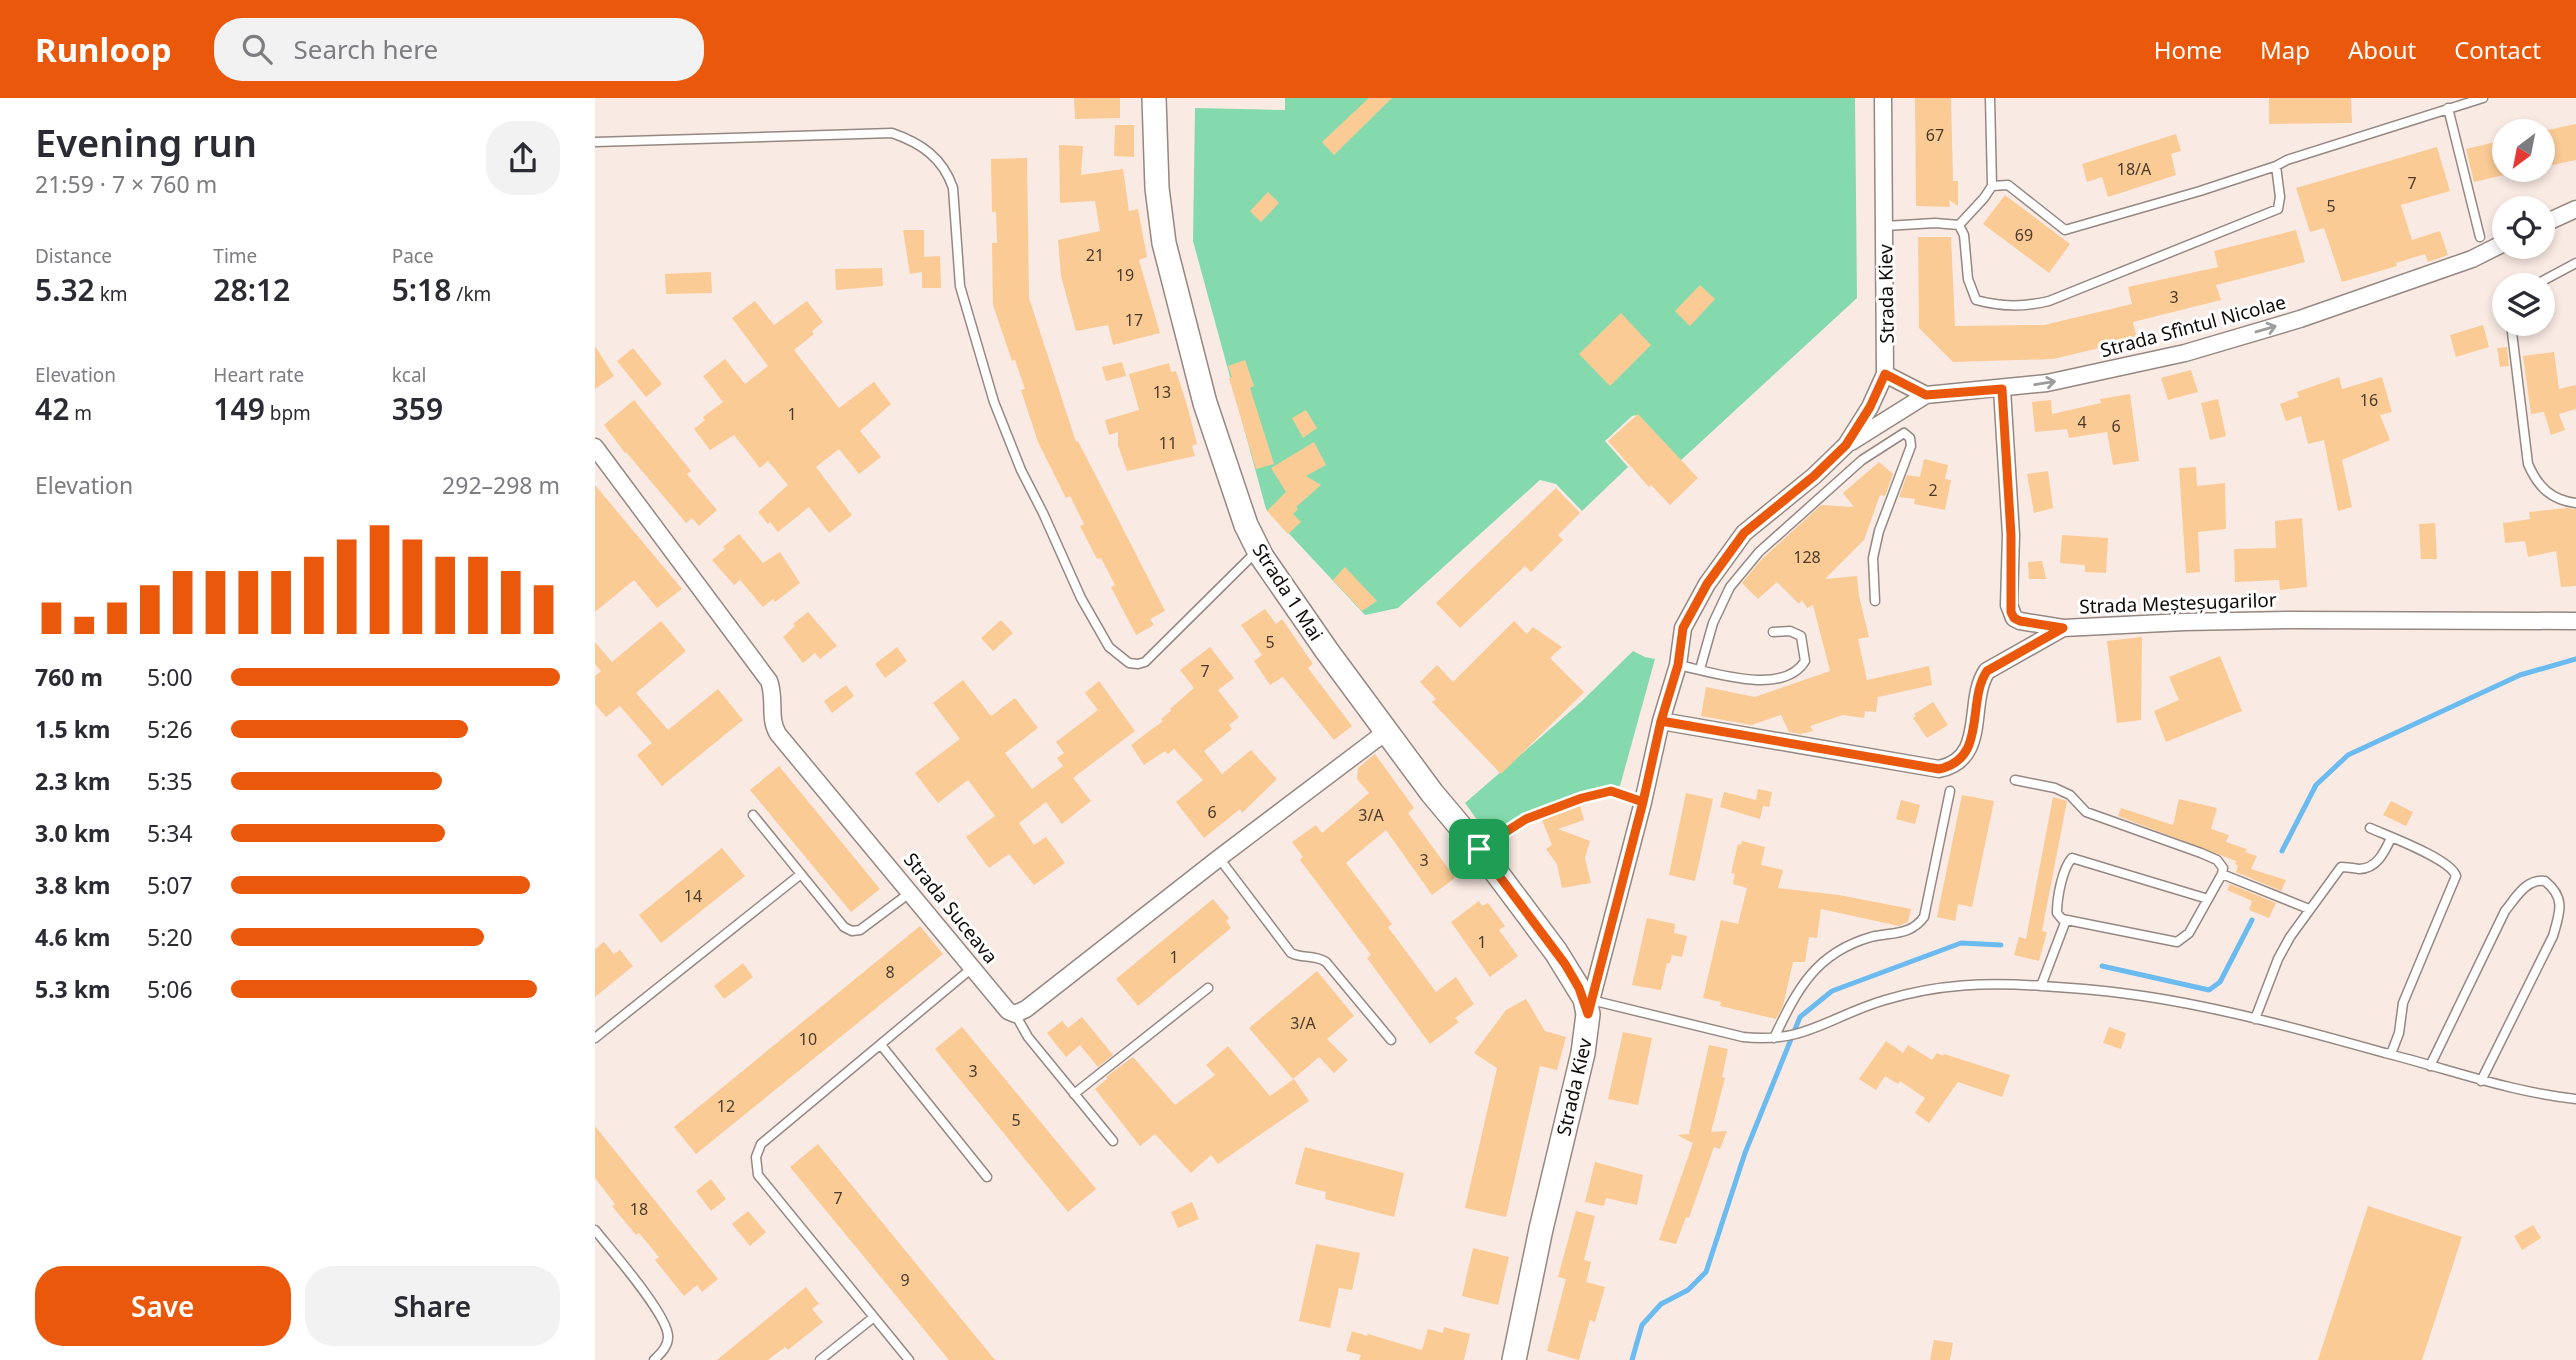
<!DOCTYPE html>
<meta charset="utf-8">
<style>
body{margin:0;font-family:"Noto Sans",sans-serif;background:#f2f2f3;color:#2b2b33;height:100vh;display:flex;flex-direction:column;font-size:26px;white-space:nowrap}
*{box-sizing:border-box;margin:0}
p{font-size:23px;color:#7c7c81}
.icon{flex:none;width:38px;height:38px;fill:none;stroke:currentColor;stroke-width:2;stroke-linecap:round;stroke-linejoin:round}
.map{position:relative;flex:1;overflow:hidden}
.sheet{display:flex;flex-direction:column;background:#fff;width:595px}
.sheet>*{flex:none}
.needle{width:46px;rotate:212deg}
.tools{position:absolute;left:1897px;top:21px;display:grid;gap:14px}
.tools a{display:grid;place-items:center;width:63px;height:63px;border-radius:50%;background:#fff;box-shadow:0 4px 10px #0003;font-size:35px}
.pin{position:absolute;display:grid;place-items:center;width:60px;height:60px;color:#fff;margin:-30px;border-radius:14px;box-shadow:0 4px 10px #0006}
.round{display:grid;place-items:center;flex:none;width:74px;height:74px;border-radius:28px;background:#f2f2f3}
.summary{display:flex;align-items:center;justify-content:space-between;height:119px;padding:0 35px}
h1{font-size:38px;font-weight:600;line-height:52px}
.stats{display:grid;grid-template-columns:repeat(3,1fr);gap:10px;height:119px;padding:7px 35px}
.stats div{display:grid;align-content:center}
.stats b{font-size:30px;font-weight:600}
.stats small{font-size:19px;font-weight:400}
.stats p{font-size:19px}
.chart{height:196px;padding:14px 35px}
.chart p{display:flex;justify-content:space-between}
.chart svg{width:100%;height:126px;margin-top:7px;stroke:#ea580c;stroke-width:6}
.button{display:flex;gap:14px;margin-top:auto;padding:14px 35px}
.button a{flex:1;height:80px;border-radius:28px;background:#ea580c;color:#fff;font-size:28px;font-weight:600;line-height:80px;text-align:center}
.button a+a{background:#f2f2f3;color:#2b2b33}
ul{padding:0 35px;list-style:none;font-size:23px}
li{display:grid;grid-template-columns:112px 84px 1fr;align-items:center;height:52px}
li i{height:18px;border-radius:9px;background:#ea580c}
header{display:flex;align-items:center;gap:42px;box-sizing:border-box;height:98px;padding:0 35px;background:#ea580c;color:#fff}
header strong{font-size:33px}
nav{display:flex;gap:38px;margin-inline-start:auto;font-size:24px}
.search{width:490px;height:63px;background:#f2f2f3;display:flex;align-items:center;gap:18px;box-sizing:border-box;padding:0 24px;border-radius:28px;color:#7c7c81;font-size:26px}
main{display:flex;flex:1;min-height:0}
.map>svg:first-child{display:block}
.green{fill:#84daac}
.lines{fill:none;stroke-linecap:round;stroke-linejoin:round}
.stream{stroke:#6bbbf0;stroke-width:5}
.building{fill:#fbcb96}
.service-casing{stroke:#958781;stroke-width:11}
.minor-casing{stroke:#958781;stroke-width:19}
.secondary-casing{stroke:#958781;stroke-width:26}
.service{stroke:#fff;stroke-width:8}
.minor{stroke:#fff;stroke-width:16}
.secondary{stroke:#fff;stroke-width:23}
.oneway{stroke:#9f9d9c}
.route-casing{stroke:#fff;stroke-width:14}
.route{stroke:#ea580c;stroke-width:9}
.labels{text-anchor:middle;stroke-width:6;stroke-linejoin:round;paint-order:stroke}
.number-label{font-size:16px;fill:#4a3a2c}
.street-label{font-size:19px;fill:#0f0a08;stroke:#fff}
</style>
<header>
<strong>Runloop</strong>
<div class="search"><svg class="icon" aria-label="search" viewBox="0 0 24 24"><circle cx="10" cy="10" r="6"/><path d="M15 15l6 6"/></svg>Search here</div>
<nav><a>Home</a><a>Map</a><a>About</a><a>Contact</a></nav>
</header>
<main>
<section class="sheet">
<div class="summary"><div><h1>Evening run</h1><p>21:59 · 7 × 760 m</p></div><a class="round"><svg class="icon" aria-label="share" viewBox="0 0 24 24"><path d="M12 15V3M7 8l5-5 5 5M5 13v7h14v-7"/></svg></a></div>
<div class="stats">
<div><p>Distance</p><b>5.32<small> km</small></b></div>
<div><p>Time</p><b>28:12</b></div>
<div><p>Pace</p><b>5:18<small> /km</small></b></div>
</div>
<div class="stats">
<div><p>Elevation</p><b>42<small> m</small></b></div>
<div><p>Heart rate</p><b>149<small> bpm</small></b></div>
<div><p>kcal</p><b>359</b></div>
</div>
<div class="chart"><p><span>Elevation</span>292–298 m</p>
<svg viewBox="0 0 160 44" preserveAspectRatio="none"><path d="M5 44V33M15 44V38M25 44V33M35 44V27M45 44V22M55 44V22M65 44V22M75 44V22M85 44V17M95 44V11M105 44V6M115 44V11M125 44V17M135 44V17M145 44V22M155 44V27"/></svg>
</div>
<ul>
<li><b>760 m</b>5:00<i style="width:100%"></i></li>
<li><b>1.5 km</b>5:26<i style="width:72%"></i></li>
<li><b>2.3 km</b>5:35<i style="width:64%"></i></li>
<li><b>3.0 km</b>5:34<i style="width:65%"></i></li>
<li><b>3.8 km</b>5:07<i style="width:91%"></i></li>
<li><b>4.6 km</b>5:20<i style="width:77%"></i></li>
<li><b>5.3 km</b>5:06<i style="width:93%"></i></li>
</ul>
<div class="button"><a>Save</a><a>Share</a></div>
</section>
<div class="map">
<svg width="1981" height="1262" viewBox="0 0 1981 1262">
<rect width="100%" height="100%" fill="#faeae4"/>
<path class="green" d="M690,0H1260L1262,200L1084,364L1042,317L1037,318L1010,343L1033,369L987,413L961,386L945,382L803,510L770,517L671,411L598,143L600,10L690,12Z
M1038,553L1050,559L1060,561L1025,688L971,701L893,737L870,705L986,604Z"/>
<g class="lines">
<path class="stream" d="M1687,753L1721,687L1753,657L1925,577L1981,561
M1507,868L1614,892L1625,884L1657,822
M1037,1262L1047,1227L1066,1206L1093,1192L1111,1174L1150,1055L1205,919L1237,893L1366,845L1406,847"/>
</g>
<path class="building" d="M479,0H525V20L480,21Z
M774,0H797L739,57L727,44Z
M1320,0H1356L1358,83H1363V108L1354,102L1355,109L1321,108Z
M1674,0H1756L1757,25L1674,26Z
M1981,26V62L1948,69V33Z
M520,27H539V59L519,58Z
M1581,36L1586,53L1576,56L1581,77L1513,99L1507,79L1492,84L1487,66Z
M1909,42V77L1879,84L1871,51Z
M464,47L488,48L486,77L528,71L534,113L543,111L552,159L544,162L565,235L518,247L513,227L481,233L466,178L463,142L505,133L500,103L465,105Z
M1842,49L1855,93L1806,107L1817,142L1845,133L1853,157L1833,164L1830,156L1801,165L1802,168L1747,184L1729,130L1715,134L1701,90Z
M432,60L434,200L481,344L483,343L570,513L555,521L559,527L541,537L516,489L520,487L506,460L502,461L485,428L489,426L475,398L471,400L443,344L426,292L430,291L420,262L417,263L398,207L397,145H402L401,114H397L396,61Z
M673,94L684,105L666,124L655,113Z
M1410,97L1475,146L1454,175L1388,126Z
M308,132H329V159L345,158L346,190H327V174L315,176Z
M1701,132L1710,164L1621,187L1626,202L1538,224L1542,241L1458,261L1358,264L1324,230L1323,139H1356L1360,228L1434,227H1449L1537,206L1533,189L1623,169L1619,153Z
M287,170L288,188L241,192L240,171Z
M116,174L117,195L71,196L70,176Z
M1105,187L1120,201L1095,228L1080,213Z
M160,203L179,227L212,203L228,224L217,233L219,236L199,252L244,310L279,284L296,306L265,333L286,359L264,376L244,351L221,369L257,417L234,435L214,409L183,434L175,424L173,426L163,414L193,387L173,363L165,370L139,337L115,352L99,331L110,322L108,319L128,304L108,278L111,276L130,261L150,286L173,268L137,220Z
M1026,215L1056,247L1015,288L984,256Z
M1888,227L1894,249L1861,259L1855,237Z
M0,248L19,278L0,291Z
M1912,249L1914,268L1905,269L1902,250Z
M38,250L67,286L51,299L22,263Z
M1959,254L1964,291L1981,287V311L1964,316L1970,332L1956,337L1949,314L1936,316L1928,258Z
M650,262L659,288L655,290L679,366L661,371L634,280L637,279L633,268Z
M527,264L531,278L511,283L507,269Z
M574,265L576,274L581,273L592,307L602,346L597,348L600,358L532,373L523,347V334L514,337L510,322L544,312L534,276Z
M1596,272L1603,294L1573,302L1566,280Z
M1744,279L1747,291L1787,279L1797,314L1785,317L1795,342L1747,362L1757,409L1743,413L1729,342L1713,346L1706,318L1691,323L1685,306L1704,299L1702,294Z
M1535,296L1544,363L1518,367L1512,334L1474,340L1472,331L1440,334L1437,304L1456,302L1457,316L1506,305L1505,301Z
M1623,301L1631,338L1615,342L1606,305Z
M39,302L96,373L92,376L122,412L104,428L97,420L91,425L31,354L30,355L9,327Z
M711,312L722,330L708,340L697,320Z
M1043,316L1103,380L1075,407L1056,387L1054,389L1013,343Z
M719,344L731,367L711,378L726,387L701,409L703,411L698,416L706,424L693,436L672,413L691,394L676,370Z
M1329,361L1353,367L1350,381L1356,382L1350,412L1319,406L1320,401L1304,399L1312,377L1325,379Z
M1284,364L1298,376L1290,398L1285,397L1269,442L1230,481L1262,478L1264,498L1274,539L1263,541L1272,582L1334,568L1337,587L1283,599L1281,614L1270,613L1269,620L1248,617L1215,628L1218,633L1205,636L1194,634L1186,617L1156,627L1106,618L1111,589L1160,599L1235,573L1218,507L1212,510L1207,502L1204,506L1182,484L1163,501L1147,485L1166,462L1226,407L1259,409L1248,395Z
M1601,369L1602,388L1630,385L1631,431L1603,434L1605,474L1591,475L1584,370Z
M1453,373L1458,410L1439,415L1432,376Z
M0,387L87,491L62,510L39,482L0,514Z
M961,390L985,415L963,437L968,442L936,474L930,468L865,530L841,505Z
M1972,410L1981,411V488L1966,489L1961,453L1933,459L1930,443L1910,445L1908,425L1935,421L1934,414Z
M1707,420L1712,489L1685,492L1684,482L1640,484L1639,451L1681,450L1680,423Z
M1840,425L1842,461H1826L1824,426Z
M144,436L168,465L185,454L205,485L180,504L178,501L168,509L145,482L139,487L117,462L130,451L128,449Z
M1467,437L1513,440L1511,475L1490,474V467L1465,465Z
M1447,463L1451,481H1434L1433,464Z
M750,469L782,503L767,513L738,482Z
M670,511L681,526L687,521L718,566L713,570L757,628L739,642L688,579L675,587L659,563L667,557L646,527Z
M213,514L242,548L225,561L220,555L208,565L188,539L200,528L198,526Z
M406,522L418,535L398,553L386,540Z
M66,523L91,553L41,595L73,632L123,591L148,622L67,688L42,657L57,645L25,608L11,619L0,606V578L6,573L0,566V544L17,564Z
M919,523L932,536L938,529L967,549L955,560L989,594L906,676L837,604L841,601L825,584L842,567L858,584Z
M1547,539L1546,622L1522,625L1512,543Z
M302,549L312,563L290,580L280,566Z
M615,549L639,580L623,592L644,619L634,627L637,631L609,653L627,676L656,652L682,681L647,715L645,711L609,740L581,704L608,682L579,651L573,656L570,653L549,667L536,647L568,623L566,621L576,613L575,611L599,590L585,572Z
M1625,558L1647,613L1571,644L1559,613L1584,602L1574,579Z
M368,582L396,618L420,600L443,630L410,655L437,691L468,668L462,660L469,655L461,644L503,612L490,595L504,583L540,633L478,680L496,703L467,726L451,704L424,725L439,747L451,739L470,765L439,787L414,756L394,770L371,739L400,718L373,682L343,705L320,675L365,641L338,605Z
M251,587L259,598L237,615L229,603Z
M1338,604L1353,627L1332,640L1318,620L1321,618L1319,616Z
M780,656L819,710L813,715L860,780L837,797L791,732L751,765L797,826L793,829L841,894L861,879L879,906L860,920L864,924L835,946L772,860L776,857L705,762L708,759L697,744L721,727L727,735L774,695L762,681L763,670Z
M184,668L285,791L256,814L155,692Z
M1163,691L1177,694L1174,709L1168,708L1165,721L1125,709L1129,694L1161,702Z
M1091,695L1118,701L1100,783L1074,777Z
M1367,697L1399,703L1377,809L1363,806L1360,823L1342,819Z
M1458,699L1472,703L1447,833L1452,834L1444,863L1419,857L1424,839L1431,841Z
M1584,701L1622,710L1616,731L1634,737L1631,744L1652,751L1650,754L1662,758L1656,771L1691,782L1686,793L1641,774L1643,768L1640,766L1641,763L1523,718L1526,710L1578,727Z
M1306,702L1325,707L1320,726L1301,721Z
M1796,703L1818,714L1811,728L1788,717Z
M985,708L989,722L963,731L995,743L990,760L996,785L967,790L962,766L951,751L957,747L947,722Z
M1147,743L1170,749L1166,767L1188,772L1183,790L1244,797L1316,811L1313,824L1304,828L1226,811L1222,840L1214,839L1210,864H1198L1188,908L1181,921L1125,908L1126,904L1108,900L1126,822L1143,826L1152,790L1138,786L1140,776L1136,775L1143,746L1146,747Z
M127,750L150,778L66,845L44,817Z
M1635,786L1681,805L1674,820L1654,812L1657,803L1632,792Z
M618,801L634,820L631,823L636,830L543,908L521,881Z
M884,803L887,808L893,805L910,828L904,832L923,858L895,879L856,824Z
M1052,820L1080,826L1079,835L1092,838L1087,859L1077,857L1075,865H1072L1066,892L1037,887Z
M325,828L348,856L101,1056L79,1029Z
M9,844L19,856L25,852L38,868L0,899V851Z
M148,865L158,879L129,901L119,888Z
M722,873L759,918L732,941L753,962L739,975L724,959L698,981L654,930Z
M931,901L950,933L971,939L962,972L945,968L911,1119L870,1110L902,970L879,955L911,912Z
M487,919L518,957L503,969L485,947L471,959L452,935L467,923L473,930Z
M367,929L501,1091L473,1114L340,951Z
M1514,929L1531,935L1526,951L1508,945Z
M1028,934L1057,940L1043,1007L1013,1001Z
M1291,943L1308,955L1313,947L1337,962L1342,955L1348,958L1349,956L1415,977L1407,999L1363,984L1334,1025L1320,1015L1330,1000L1305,983L1303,986L1290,978L1281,992L1264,981Z
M1114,947L1133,951L1127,979L1130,980L1116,1034L1132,1033L1125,1051L1119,1049L1094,1120L1091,1119L1081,1146L1064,1142L1098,1045L1082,1037L1094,1036Z
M633,948L675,998L699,981L714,1003L623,1066L616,1057L596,1075L560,1036L545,1048L500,991L513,980L511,979L538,959L580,1007L620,977L611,967Z
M0,1028L123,1181L107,1194L102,1187L89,1198L60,1162L64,1159L44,1135L41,1137L17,1108L20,1106L0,1080Z
M223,1046L400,1262H354L195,1069Z
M710,1049L809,1075L799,1119L730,1101L731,1094L700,1086Z
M1000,1064L1048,1077L1042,1107L1011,1100L1009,1108L990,1104Z
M116,1081L131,1101L116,1113L101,1093Z
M597,1104L604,1121L583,1130L576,1114Z
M1773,1108L1867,1139L1827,1262H1723Z
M153,1113L171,1134L155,1148L137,1126Z
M981,1113L1000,1118L989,1162L996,1164L991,1184L1010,1189L1000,1224L995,1222L984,1262L952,1253L971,1181L963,1179Z
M1938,1127L1946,1140L1927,1152L1919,1138Z
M721,1146L765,1155L757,1192L744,1190L735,1230L704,1223Z
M878,1150L914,1159L903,1207L867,1198Z
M211,1189L224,1206L217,1211L228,1224L193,1252L190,1249L173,1262H122Z
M849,1229L875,1236L869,1262H764L766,1257L751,1253L757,1233L772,1238L773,1236L827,1252L833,1231L848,1235Z
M1339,1242L1358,1245L1355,1262H1335Z"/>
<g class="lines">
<defs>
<path id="service" d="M1395,0L1397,88
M1853,10L1885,139
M0,44L297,35C326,45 348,60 358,90L365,188L399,304L426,372L448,415L486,500L514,549L534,565L543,566L550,564L660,455
M1364,127L1389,100L1397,88L1413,87L1470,132L1605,93L1681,68
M1290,128L1340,125L1364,127L1369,137L1373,181L1381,202C1407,209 1428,209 1454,203L1683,111L1685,99L1681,68L1692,62L1888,0
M1940,187L1981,165
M1916,226L1933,366C1943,389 1956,402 1981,405
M1083,567C1117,574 1188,599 1210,563L1206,538L1195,533L1178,534
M1105,571L1118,525L1135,489L1164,454L1267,362L1309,335L1315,340L1316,348L1284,433L1278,460L1280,503
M1420,682L1460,690L1475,697L1491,714L1606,755L1622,762L1628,770L1627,776L1594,835L1582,844L1467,821L1462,815C1462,800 1467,771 1477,760L1613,801
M158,717L249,829L257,833L265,832L316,794
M1775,730C1793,738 1856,761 1861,778L1808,905L1804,935L1796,956
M886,750L931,721L987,700L1016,693L1048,704
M624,760L696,855C707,861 719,856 731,864L796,942
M1627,776L1714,811
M1446,888L1471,822
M996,902L1148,939C1210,946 1235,918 1290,902C1343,886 1392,884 1447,888C1480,890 1515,893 1548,898C1629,910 1711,933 1790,955C1854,971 1915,994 1981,1001
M420,916L433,939L518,1043
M1660,921L1683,861L1695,839L1746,769C1753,769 1758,770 1764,771C1782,771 1790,753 1796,740
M0,940L206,776
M1179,940C1202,892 1220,855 1276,839C1297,834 1315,838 1329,819L1355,693
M286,947L392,1079
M1835,968L1910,813C1920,801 1931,780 1950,783C1971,800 1965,814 1958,838L1886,983
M479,996L613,890
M0,1132C16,1152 74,1218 73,1239C73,1249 65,1256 59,1262
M225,1262L279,1219
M314,1262L163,1077L161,1059L166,1046L377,870"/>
<path id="minor" d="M1948,126L1981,111
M1290,276L1331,297L1452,285L1590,255L1705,221L1877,161L1909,145
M1407,291L1416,437L1414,507L1419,520L1425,523L1468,530L1589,524L1695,522L1981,523
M1256,344L1331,297
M0,349L174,583C181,601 173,620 183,636L413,913L420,916L431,911L624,760L792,633
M1066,623L1344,671C1394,661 1371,603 1392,573L1468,530
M993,914L1048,704L1066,623L1083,567L1088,530L1112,486L1149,435L1219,378L1251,347L1275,309L1290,276L1288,0"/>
<path id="secondary" d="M559,0L562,90L569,145L610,305L651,427L667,459L732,553L837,695L884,751L961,854L990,901L993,916L988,955L946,1131L919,1262"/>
</defs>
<use href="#service" class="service-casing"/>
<use href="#minor" class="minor-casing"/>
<use href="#secondary" class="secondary-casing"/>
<use href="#service" class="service"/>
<use href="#minor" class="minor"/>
<use href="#secondary" class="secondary"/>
</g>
<defs><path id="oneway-shaft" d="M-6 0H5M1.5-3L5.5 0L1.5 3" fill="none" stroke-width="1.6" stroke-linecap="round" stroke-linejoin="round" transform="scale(1.75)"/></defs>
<g class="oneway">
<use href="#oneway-shaft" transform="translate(1671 231) rotate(-16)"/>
<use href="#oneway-shaft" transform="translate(1450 285) rotate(-9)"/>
</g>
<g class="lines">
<defs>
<path id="route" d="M884,751L970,866L984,890L993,916L1048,704L1066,623L1083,567L1088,530L1112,486L1149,435L1219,378L1251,347L1275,309L1290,276L1331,297L1407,291L1416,437V514L1419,520L1425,523L1468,530L1392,573C1371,603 1393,661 1344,671L1066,623L1048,704L1016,693L987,700L931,721L884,751"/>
</defs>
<use href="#route" class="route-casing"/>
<use href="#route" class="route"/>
</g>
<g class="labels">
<g class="number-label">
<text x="1340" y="43">67</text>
<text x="1539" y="77">18/A</text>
<text x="1817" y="91">7</text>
<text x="1736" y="114">5</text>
<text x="1429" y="143">69</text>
<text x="500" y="163">21</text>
<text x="530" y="183">19</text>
<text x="1579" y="205">3</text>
<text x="539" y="228">17</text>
<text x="567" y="300">13</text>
<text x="1774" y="308">16</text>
<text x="197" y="322">1</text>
<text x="1487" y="330">4</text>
<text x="1521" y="334">6</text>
<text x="573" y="351">11</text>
<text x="1338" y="398">2</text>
<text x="1212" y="465">128</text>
<text x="675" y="550">5</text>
<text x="610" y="579">7</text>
<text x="617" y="720">6</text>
<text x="776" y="723">3/A</text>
<text x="829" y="768">3</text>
<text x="98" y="804">14</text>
<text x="887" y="850">1</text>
<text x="579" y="865">1</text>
<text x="295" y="880">8</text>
<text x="708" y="931">3/A</text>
<text x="213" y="947">10</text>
<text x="378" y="979">3</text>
<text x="131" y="1014">12</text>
<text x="421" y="1028">5</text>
<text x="243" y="1106">7</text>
<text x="44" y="1117">18</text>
<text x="310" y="1188">9</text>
</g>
<g class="street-label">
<text transform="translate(1291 196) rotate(-91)" y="7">Strada Kiev</text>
<text transform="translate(1598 228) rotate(-15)" y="7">Strada Sfîntul Nicolae</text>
<text transform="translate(693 494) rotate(57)" y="7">Strada 1 Mai</text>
<text transform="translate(1583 505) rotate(-2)" y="7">Strada Meșteșugarilor</text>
<text transform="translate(356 810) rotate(51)" y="7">Strada Suceava</text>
<text transform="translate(979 989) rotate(-77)" y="7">Strada Kiev</text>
</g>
</g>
</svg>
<div class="tools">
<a><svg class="needle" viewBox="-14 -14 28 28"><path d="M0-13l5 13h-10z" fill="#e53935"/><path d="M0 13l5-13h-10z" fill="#7c7c81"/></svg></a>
<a><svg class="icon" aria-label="locate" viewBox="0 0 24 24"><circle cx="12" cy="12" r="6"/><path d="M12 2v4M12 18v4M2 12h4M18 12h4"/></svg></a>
<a><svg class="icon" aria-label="layers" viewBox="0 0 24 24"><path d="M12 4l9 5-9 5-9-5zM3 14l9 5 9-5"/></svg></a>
</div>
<div class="pin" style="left:884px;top:751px;background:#1e9e55"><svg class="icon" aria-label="arrive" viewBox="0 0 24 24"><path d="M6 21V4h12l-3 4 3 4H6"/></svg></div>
</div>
</main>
